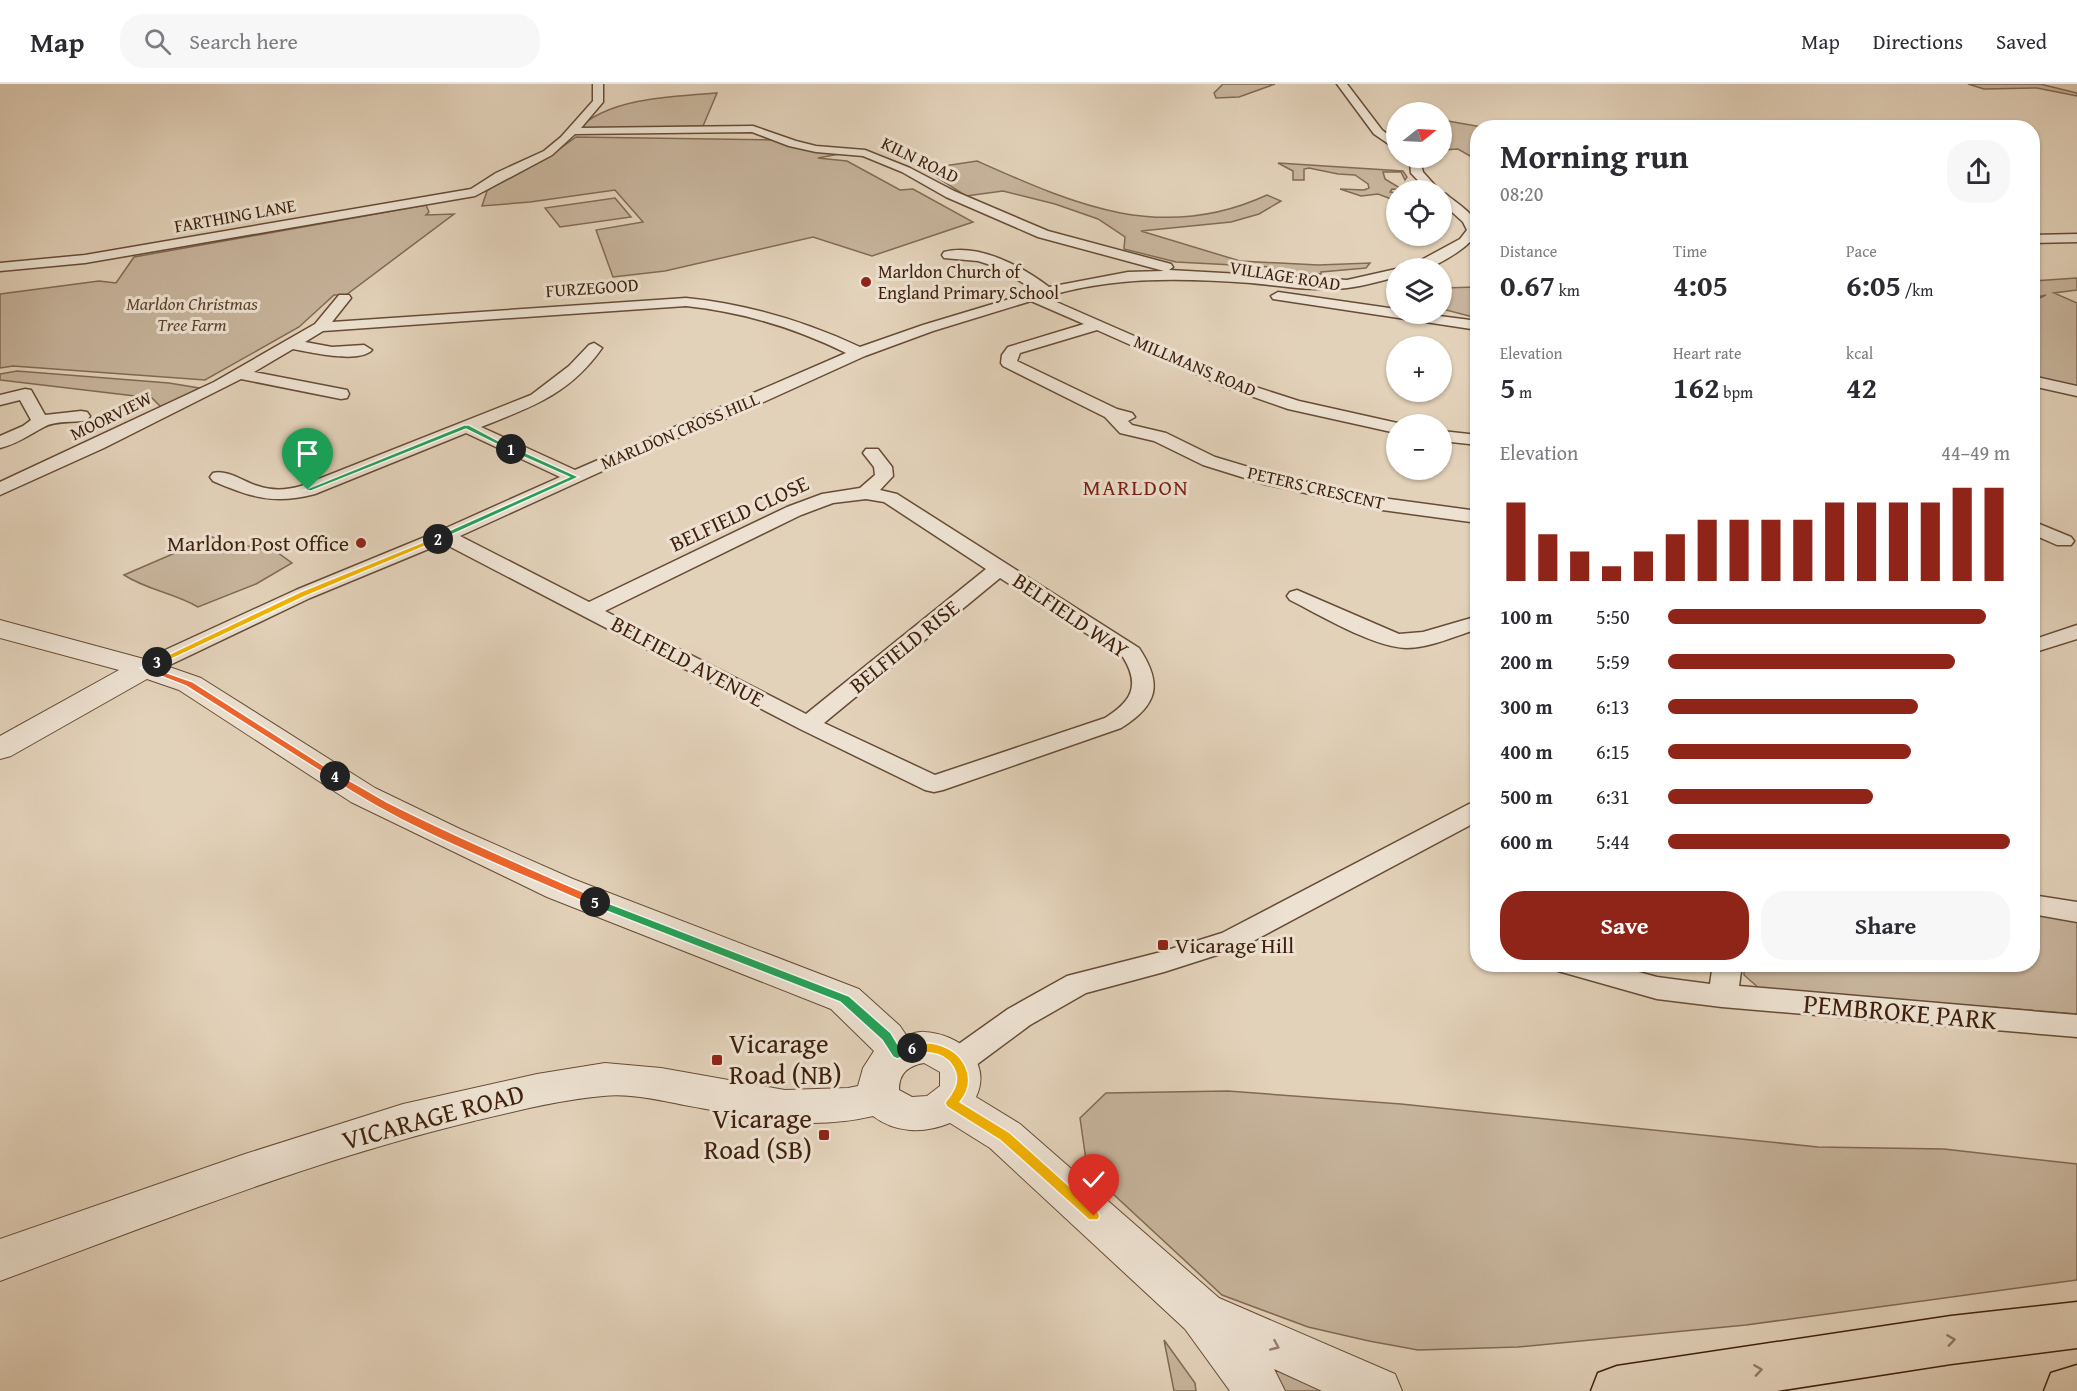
<!DOCTYPE html>
<meta charset="utf-8">
<style>
body{margin:0;font-family:"Gentium Book Plus",serif;background:#f7f7f7;color:#2b2b33;height:100vh;display:flex;flex-direction:column;font-size:22px;white-space:nowrap}
*{box-sizing:border-box;margin:0}
p{font-size:20px;color:#7c7c81}
.icon{flex:none;width:33px;height:33px;fill:none;stroke:currentColor;stroke-width:2;stroke-linecap:round;stroke-linejoin:round}
.map{position:relative;flex:1;overflow:hidden}
.sheet{position:absolute;left:1470px;top:36px;width:570px;height:852px;display:flex;flex-direction:column;background:#fff;border-radius:24px;box-shadow:0 2px 4px #0004}
.sheet>*{flex:none}
.needle{width:39px;rotate:72deg}
.buttons{position:absolute;left:1386px;top:18px;display:grid;gap:12px}
.buttons a{display:grid;place-items:center;width:66px;height:66px;border-radius:50%;background:#fff;box-shadow:0 2px 4px #0004;font-size:30px}
.pin{position:absolute;display:grid;place-items:center;width:51px;height:51px;color:#fff;margin:-62px -26px;border-radius:50% 50% 50% 0;rotate:-45deg;box-shadow:0 0 6px #0007}
.pin .icon{rotate:45deg}
.km{position:absolute;width:30px;height:30px;margin:-15px;border-radius:50%;background:#222;color:#fff;font-size:16px;line-height:30px;text-align:center}
.round{display:grid;place-items:center;flex:none;width:63px;height:63px;border-radius:24px;background:#f7f7f7}
.head{display:flex;align-items:center;justify-content:space-between;height:102px;padding:0 30px}
h1{font-size:33px;font-weight:800;line-height:45px}
.stats{display:grid;grid-template-columns:repeat(3,1fr);gap:9px;height:102px;padding:6px 30px}
.stats div{display:grid;align-content:center}
.stats b{font-size:30px;font-weight:800}
.stats small{font-size:16px;font-weight:400}
.stats p{font-size:16px}
.chart{height:168px;padding:12px 30px}
.chart p{display:flex;justify-content:space-between}
.chart svg{width:100%;height:108px;margin-top:6px;stroke:#8f2418;stroke-width:6}
.primary-button{display:flex;gap:12px;margin-top:auto;padding:12px 30px}
.primary-button a{flex:1;height:69px;border-radius:24px;background:#8f2418;color:#fff;font-size:24px;font-weight:800;line-height:69px;text-align:center}
.primary-button a+a{background:#f7f7f7;color:#2b2b33}
ul{padding:0 30px;list-style:none;font-size:20px}
li{display:grid;grid-template-columns:96px 72px 1fr;align-items:center;height:45px}
li i{height:15px;border-radius:8px;background:#8f2418}
header{display:flex;align-items:center;gap:36px;box-sizing:border-box;height:84px;padding:0 30px;background:#fff;border-bottom:2px solid #e1e1e2}
header strong{font-size:28px}
nav{display:flex;gap:33px;margin-inline-start:auto;font-size:21px}
.search{width:420px;height:54px;background:#f7f7f7;display:flex;align-items:center;gap:15px;box-sizing:border-box;padding:0 21px;border-radius:24px;color:#7c7c81;font-size:22px}
.map>svg:first-child{display:block}
.green{fill:#c7b49c;stroke:#826a54;stroke-width:1.5}
.lines{fill:none;stroke-linecap:round;stroke-linejoin:round}
.minor-casing{stroke:#674c37;stroke-width:3}
.tertiary-casing{stroke:#674c37;stroke-width:2}
.trunk-casing{stroke:#3e1f0b;stroke-width:3}
.minor{fill:#ede2d2;fill-rule:evenodd}
.tertiary{fill:#ede2d2;fill-rule:evenodd}
.trunk{fill:#e3d2ba;fill-rule:evenodd}
.oneway{stroke:#907862}
.oneway2{stroke:#96806e}
.split-1{fill:#22a559;stroke:#fff;stroke-width:1.5}
.split-2{fill:#22a559;stroke:#fff;stroke-width:1.5}
.split-3{fill:#f5b400;stroke:#fff;stroke-width:1.5}
.split-4{fill:#f0652b;stroke:#fff;stroke-width:1.5}
.split-5{fill:#f0652b;stroke:#fff;stroke-width:1.5}
.split-6{fill:#22a559;stroke:#fff;stroke-width:1.5}
.split-7{fill:#f5b400;stroke:#fff;stroke-width:1.5}
.poi-dot{fill:#8f2418;stroke:#ede2d2;stroke-width:2}
.labels{text-anchor:middle;stroke-width:6;stroke-linejoin:round;paint-order:stroke}
.far-street-label{font-size:18px;fill:#3e1f0b;stroke:#ede2d2}
.far-poi-label{font-size:18px;fill:#3e1f0b;stroke:#ede2d2;text-anchor:start}
.far-park-label{font-size:18px;font-style:italic;fill:#60442f;stroke:#ede2d2}
.far-quarter-label{font-size:22px;letter-spacing:1.5px;fill:#7a1f14;stroke:#ede2d2}
.street-label{font-size:22px;fill:#3e1f0b;stroke:#ede2d2}
.poi-label{font-size:22px;fill:#3e1f0b;stroke:#ede2d2;text-anchor:end}
.near-street-label{font-size:27px;fill:#3e1f0b;stroke:#ede2d2}
.near-poi-label{font-size:27px;fill:#3e1f0b;stroke:#ede2d2;text-anchor:start}
</style>
<header>
<strong>Map</strong>
<div class="search"><svg class="icon" aria-label="search" viewBox="0 0 24 24"><circle cx="10" cy="10" r="6"/><path d="M15 15l6 6"/></svg>Search here</div>
<nav><a>Map</a><a>Directions</a><a>Saved</a></nav>
</header>
<div class="map">
<svg width="2077" height="1307" viewBox="0 0 2077 1307">
<rect width="100%" height="100%" fill="#e3d2ba"/>
<filter id="stains"><feTurbulence type="fractalNoise" baseFrequency=".00333" numOctaves="4"/><feColorMatrix values="0 0 0 0 .2 0 0 0 0 .09 0 0 0 0 .02 0 0 0 .5 -.17"/></filter>
<radialGradient id="worn" r=".72"><stop offset=".6" stop-color="#630" stop-opacity="0"/><stop offset="1" stop-color="#630" stop-opacity=".3"/></radialGradient>
<path class="green" d="M1223,0H1275L1239,13L1216,14L1214,9Z
M1968,0H2040L2077,9V12L2037,4L1984,5Z
M717,9L703,42L578,45C609,14 674,12 717,9Z
M1442,36L1482,43L1478,44L1477,76L1458,65L1442,66Z
M576,53L777,56L845,69L818,74L847,77L900,106L913,105L973,138L872,172L813,153L665,187L613,193L596,146L643,138L615,106L530,118L482,122L487,107L505,93L547,74Z
M977,77C1074,120 1161,160 1267,111L1281,117L1259,130L1231,138L1141,147L1240,177L1318,181L1370,179L1366,184L1321,188V190H1275L1272,183L1176,178L1124,165L1125,153L1098,135L1055,120L1003,107L966,112L924,85Z
M1278,79L1403,87L1407,93L1405,96L1401,88H1383L1385,95L1403,106L1392,105L1390,108L1396,109V112L1391,115L1378,110L1361,112L1340,105L1364,106L1369,104L1368,100L1355,91L1338,90L1309,84L1304,85V96H1293V87Z
M615,114L631,133L560,143L545,124Z
M426,121L429,128L426,131L454,130L346,211H334L299,243L205,296L13,282L0,284V210L99,197L116,199L134,173Z
M2077,194V206L2054,209L2077,219V304L2033,292V217L2046,211L2033,214V197Z
M1477,203V234L1442,225V204Z
M17,287L169,299L199,304L163,325L152,314L0,296V290Z
M212,453L278,469L292,479L256,500L198,523C174,509 147,506 124,491Z
M2033,827L2077,834V930L1760,905L1744,891V880H2032Z
M1228,1007L1401,1020L1818,1063L1944,1065L2077,1080V1196L1746,1241L1518,1263L1418,1266L1369,1257L1308,1243L1222,1211L1097,1095L1086,1076L1080,1034L1106,1009Z
M1164,1256L1195,1299L1196,1307H1174Z
M1250,1272L1337,1307H1279Z"/>
<g class="lines">
<defs>
<path id="minor" d="M593,0H603V18L581,44L753,42L796,57L816,62L865,66L910,84L954,107L1048,147L1171,180L1173,183L1169,186L1347,196L1396,185V193C1380,197 1364,202 1347,204C1316,208 1282,202 1251,199C1181,194 1113,192 1045,213L1237,297L1299,317L1402,340H1396V349L1288,325L1225,303L1097,246L1020,269L1017,277L1117,325L1132,329L1135,333L1128,337L1132,341L1166,349L1215,373L1275,391L1382,414L1478,427V439L1382,426L1264,400L1203,381L1154,357L1120,349L1105,333L1003,282L1001,279L1002,271L1008,263L1084,240L1031,217L933,247L865,272L737,330L655,363L460,452L589,518L787,423L822,410L860,404L875,391L874,383L863,369L866,365H878L892,383L893,392L880,406L897,410L1139,564C1163,600 1158,621 1121,644L943,706L934,708L925,706L800,645L443,459L310,514L153,589L145,591L137,589L134,584L137,579L296,506L437,448L560,393L466,349L315,410C274,421 250,413 213,397L210,393L213,389C227,385 244,398 258,402C272,407 287,406 301,402L531,311L569,282L589,261L594,259L602,264C569,311 531,323 481,343L575,386L846,269C795,244 743,228 686,222L323,247L305,258L332,263L364,261L372,266C359,280 310,268 293,265L254,288L347,306L349,310L347,314L341,315L241,295L104,364L0,411V398L214,298L315,240L339,211H349L351,214L332,238L686,214C747,220 804,237 860,263L923,241L1036,207L997,183L978,177L944,174L942,171L944,168C979,159 1023,183 1049,203L1128,188L1164,187L1038,153L946,113L902,88L863,72L816,68L789,62L752,48L575,50L552,71L475,112L85,179L0,187V179L85,171L471,105L496,89L544,67L561,53L593,17ZM866,415L884,418L986,485L806,630L605,527L801,431L833,419ZM1000,494L1123,573C1141,602 1131,618 1105,634L935,691L824,639Z
M1337,0H1347L1382,46L1396,57V65L1374,50Z
M1407,74L1420,76L1423,88L1439,106H1427L1411,89L1410,79Z
M1442,109L1446,110C1456,119 1476,130 1478,144C1479,158 1437,183 1425,184C1420,185 1415,184 1410,184L1412,181L1460,155L1467,146L1463,138L1442,119Z
M2077,150V158L2032,159V151Z
M1278,208L1396,225V230H1424L1478,237V246L1273,215L1271,212Z
M2032,292L2077,302V312L2032,302Z
M25,305L31,306L45,331L81,327L87,328L90,332L87,336C74,339 55,336 44,343C29,351 17,360 0,364V352L23,342L31,336L20,316L0,321V311Z
M1442,347L1478,351V361L1442,357Z
M2032,437L2071,453L2074,457L2071,461H2057L2032,450Z
M1297,506L1399,550L1423,548L1478,532V545C1455,552 1430,564 1406,564C1373,563 1320,531 1290,516L1287,512L1290,508Z
M2077,541V555L2032,569V556Z
M1478,718V737L1242,863L1164,888L1086,909L1030,941L968,987L957,990L946,987L941,978L946,969L1008,925L1067,892L1161,868L1222,849L1469,720Z
M2032,811L2077,818V838L2032,830Z
M1554,880H1609L1657,893L1710,900L1713,880H1742L1739,902L2077,931V953L1722,923L1657,915L1558,887Z"/>
<path id="tertiary" d="M0,536L155,578L201,594L375,704L460,745L573,795L859,905L900,942L906,951C912,950 919,947 925,948C959,950 993,977 976,1013L1020,1040L1219,1214L1395,1290L1402,1307H1322L1274,1285L1285,1307H1230L1185,1245L990,1064L950,1039C924,1050 895,1049 873,1032C805,1048 751,1033 684,1021C659,1016 629,1009 603,1012C559,1016 516,1027 474,1037C312,1076 156,1139 0,1197V1155L245,1070L403,1020L537,990L605,979L661,984L785,1006L848,1004L858,1002L863,984L874,967L831,925L547,813L351,718L179,606L147,595L11,672L0,675V652L119,586L0,554ZM924,979L940,988V1002L927,1012L912,1013L899,1006C899,989 908,982 924,979Z"/>
<path id="trunk" d="M2077,1218V1264L1951,1280L1777,1307H1591L1598,1289L1617,1282L1951,1232Z
M2077,1281V1307H2044L2051,1289Z"/>
</defs>
<use href="#minor" class="minor-casing"/>
<use href="#tertiary" class="tertiary-casing"/>
<use href="#trunk" class="trunk-casing"/>
<use href="#minor" class="minor"/>
<use href="#tertiary" class="tertiary"/>
<use href="#trunk" class="trunk"/>
</g>
<defs><path id="oneway-chevron" d="M-2-3.5L2.5 0L-2 3.5" fill="none" stroke-width="1.6" stroke-linecap="round" stroke-linejoin="round" transform="scale(1.5)"/></defs>
<g class="oneway">
<use href="#oneway-chevron" transform="translate(1951 1256) rotate(-8)"/>
<use href="#oneway-chevron" transform="translate(1758 1286) rotate(-8)"/>
</g>
<use class="oneway2" href="#oneway-chevron" transform="translate(1275 1262) rotate(24)"/>
<path class="split-1" d="M464,341H469L514,365L508,366L466,345L311,407L304,406Z"/>
<path class="split-2" d="M508,363H513L579,393L440,456H435V453L569,393L508,366Z"/>
<path class="split-3" d="M438,452L440,453V456L306,512L161,580L153,578L300,508Z"/>
<path class="split-4" d="M154,577L162,578L153,584L193,598L340,692L331,694L186,602L140,584Z"/>
<path class="split-5" d="M331,689C339,688 376,713 387,718C456,753 528,784 599,815L601,818L599,821H591C504,782 411,748 331,694Z"/>
<path class="split-6" d="M595,814L849,912L891,949L900,964L912,959L918,964L917,968L897,975L893,973L882,956L840,918L591,821V815Z"/>
<path class="split-7" d="M912,959C920,959 929,958 936,960C964,967 979,994 960,1018L1009,1048L1098,1128L1100,1132L1098,1136H1089L1000,1056L947,1023L945,1019C947,1015 951,1012 953,1007C963,990 950,971 931,969C923,968 916,970 908,968L906,964L908,961Z"/>
<g class="poi-dot">
<circle cx="866" cy="198" r="6"/>
<circle cx="361" cy="459" r="6"/>
<rect x="1157" y="855" width="12" height="12" rx="3"/>
<rect x="711" y="970" width="12" height="12" rx="3"/>
<rect x="818" y="1045" width="12" height="12" rx="3"/>
</g>
<g class="labels">
<g class="far-street-label">
<text transform="translate(920 76) rotate(26)" y="6">KILN ROAD</text>
<text transform="translate(235 132) rotate(-10)" y="6">FARTHING LANE</text>
<text transform="translate(1285 192) rotate(9)" y="6">VILLAGE ROAD</text>
<text transform="translate(592 204) rotate(-4)" y="6">FURZEGOOD</text>
<text transform="translate(1195 282) rotate(23)" y="6">MILLMANS ROAD</text>
<text transform="translate(111 332) rotate(-26)" y="6">MOORVIEW</text>
<text transform="translate(680 347) rotate(-23)" y="6">MARLDON CROSS HILL</text>
<text transform="translate(1316 404) rotate(13)" y="6">PETERS CRESCENT</text>
</g>
<g class="far-poi-label">
<text x="878" y="194">Marldon Church of<tspan x="878" dy="21">England Primary School</tspan></text>
</g>
<g class="far-park-label">
<text x="192" y="226">Marldon Christmas<tspan x="192" dy="21">Tree Farm</tspan></text>
</g>
<g class="far-quarter-label">
<text x="1136" y="411">MARLDON</text>
</g>
<g class="street-label">
<text transform="translate(739 429) rotate(-25)" y="8">BELFIELD CLOSE</text>
<text transform="translate(1071 531) rotate(34)" y="8">BELFIELD WAY</text>
<text transform="translate(904 562) rotate(-39)" y="8">BELFIELD RISE</text>
<text transform="translate(688 577) rotate(28)" y="8">BELFIELD AVENUE</text>
</g>
<g class="poi-label">
<text x="349" y="467">Marldon Post Office</text>
<text x="1175" y="869" text-anchor="start">Vicarage Hill</text>
</g>
<g class="near-street-label">
<text transform="translate(1900 928) rotate(5)" y="9">PEMBROKE PARK</text>
<text transform="translate(433 1033) rotate(-15)" y="9">VICARAGE ROAD</text>
</g>
<g class="near-poi-label">
<text x="729" y="969">Vicarage<tspan x="729" dy="31">Road (NB)</tspan></text>
<text x="812" y="1044" text-anchor="end">Vicarage<tspan x="812" dy="31">Road (SB)</tspan></text>
</g>
</g>
<rect width="100%" height="100%" filter="url(#stains)"/>
<rect width="100%" height="100%" fill="url(#worn)"/>
</svg>
<div class="buttons">
<a><svg class="needle" viewBox="-14 -14 28 28"><path d="M0-13l5 13h-10z" fill="#e53935"/><path d="M0 13l5-13h-10z" fill="#7c7c81"/></svg></a>
<a><svg class="icon" aria-label="locate" viewBox="0 0 24 24"><circle cx="12" cy="12" r="6"/><path d="M12 2v4M12 18v4M2 12h4M18 12h4"/></svg></a>
<a><svg class="icon" aria-label="layers" viewBox="0 0 24 24"><path d="M12 4l9 5-9 5-9-5zM3 14l9 5 9-5"/></svg></a>
<a>+</a>
<a>−</a>
</div>
<div class="pin" style="left:308px;top:406px;background:#1e9e55"><svg class="icon" aria-label="arrive" viewBox="0 0 24 24"><path d="M6 21V4h12l-3 4 3 4H6"/></svg></div>
<div class="pin" style="left:1094px;top:1132px;background:#d93025"><svg class="icon" aria-label="check" viewBox="0 0 24 24"><path d="M5 12l5 5 9-10"/></svg></div>
<b class="km" style="left:511px;top:365px">1</b>
<b class="km" style="left:438px;top:455px">2</b>
<b class="km" style="left:157px;top:578px">3</b>
<b class="km" style="left:335px;top:692px">4</b>
<b class="km" style="left:595px;top:818px">5</b>
<b class="km" style="left:912px;top:964px">6</b>
<section class="sheet">
<div class="head"><div><h1>Morning run</h1><p>08:20</p></div><a class="round"><svg class="icon" aria-label="share" viewBox="0 0 24 24"><path d="M12 15V3M7 8l5-5 5 5M5 13v7h14v-7"/></svg></a></div>
<div class="stats">
<div><p>Distance</p><b>0.67<small> km</small></b></div>
<div><p>Time</p><b>4:05</b></div>
<div><p>Pace</p><b>6:05<small> /km</small></b></div>
</div>
<div class="stats">
<div><p>Elevation</p><b>5<small> m</small></b></div>
<div><p>Heart rate</p><b>162<small> bpm</small></b></div>
<div><p>kcal</p><b>42</b></div>
</div>
<div class="chart"><p><span>Elevation</span>44–49 m</p>
<svg viewBox="0 0 160 44" preserveAspectRatio="none"><path d="M5 44V12M15 44V25M25 44V32M35 44V38M45 44V32M55 44V25M65 44V19M75 44V19M85 44V19M95 44V19M105 44V12M115 44V12M125 44V12M135 44V12M145 44V6M155 44V6"/></svg>
</div>
<ul>
<li><b>100 m</b>5:50<i style="width:93%"></i></li>
<li><b>200 m</b>5:59<i style="width:84%"></i></li>
<li><b>300 m</b>6:13<i style="width:73%"></i></li>
<li><b>400 m</b>6:15<i style="width:71%"></i></li>
<li><b>500 m</b>6:31<i style="width:60%"></i></li>
<li><b>600 m</b>5:44<i style="width:100%"></i></li>
</ul>
<div class="primary-button"><a>Save</a><a>Share</a></div>
</section>
</div>
